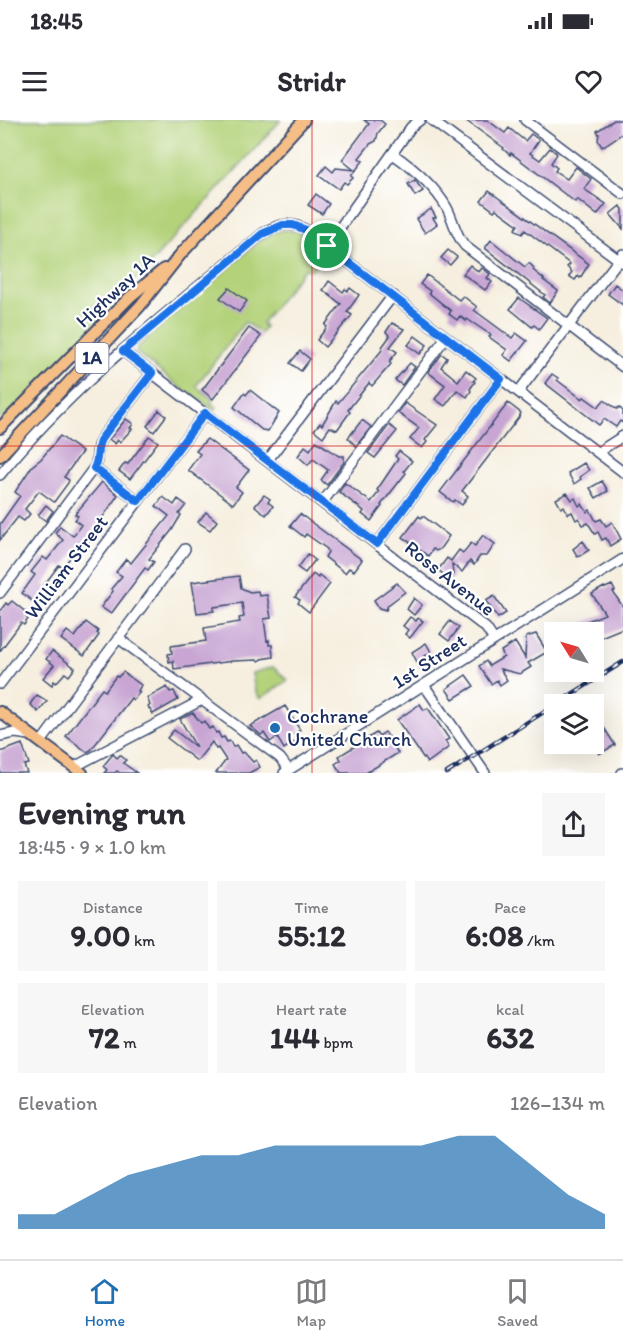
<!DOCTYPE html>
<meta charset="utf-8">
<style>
body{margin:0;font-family:Itim,sans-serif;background:#f7f7f7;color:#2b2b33;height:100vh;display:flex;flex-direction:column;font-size:22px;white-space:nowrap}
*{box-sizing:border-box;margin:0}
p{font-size:20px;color:#7c7c81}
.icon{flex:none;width:33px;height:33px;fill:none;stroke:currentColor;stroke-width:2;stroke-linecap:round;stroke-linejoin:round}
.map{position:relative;height:653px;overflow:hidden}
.drawer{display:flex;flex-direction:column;background:#fff;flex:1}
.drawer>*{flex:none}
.needle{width:39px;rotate:307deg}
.fabs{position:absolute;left:544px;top:502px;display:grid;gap:12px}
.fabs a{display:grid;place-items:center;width:60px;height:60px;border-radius:0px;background:#fff;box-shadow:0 6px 24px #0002;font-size:30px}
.pin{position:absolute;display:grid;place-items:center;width:51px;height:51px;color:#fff;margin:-26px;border:3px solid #fff;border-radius:50%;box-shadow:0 2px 6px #0007}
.round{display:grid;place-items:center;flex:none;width:63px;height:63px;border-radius:0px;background:#f7f7f7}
.overview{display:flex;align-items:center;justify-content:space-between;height:102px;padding:0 18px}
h1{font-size:33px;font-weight:800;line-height:45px}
.figures{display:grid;grid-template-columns:repeat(3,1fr);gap:9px;height:102px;padding:6px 18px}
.figures div{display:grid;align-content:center;border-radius:0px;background:#f7f7f7;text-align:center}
.figures b{font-size:30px;font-weight:800}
.figures small{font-size:16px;font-weight:400}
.figures p{font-size:16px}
.chart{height:168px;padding:12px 18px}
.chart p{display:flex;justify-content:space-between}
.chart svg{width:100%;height:108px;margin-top:6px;fill:#1f6fb2;opacity:.7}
.status{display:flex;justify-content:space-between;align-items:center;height:42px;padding:0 30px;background:#fff;direction:ltr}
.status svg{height:16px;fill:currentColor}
header{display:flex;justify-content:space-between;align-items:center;height:78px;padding:0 18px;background:#fff;font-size:27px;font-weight:800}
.tabs{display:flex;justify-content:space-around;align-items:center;height:84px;border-top:2px solid #e1e1e2;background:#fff;font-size:16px;color:#7c7c81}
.tabs a{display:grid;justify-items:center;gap:3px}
.tabs .selected{color:#1f6fb2}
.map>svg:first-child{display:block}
.green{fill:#b3d279;stroke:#67806c;stroke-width:1.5}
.building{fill:#c8a5d3}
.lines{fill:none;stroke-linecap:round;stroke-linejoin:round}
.minor-casing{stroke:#3c4c71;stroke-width:12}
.major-casing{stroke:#3c4c71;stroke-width:14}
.minor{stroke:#fff;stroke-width:9}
.major{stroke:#f6be87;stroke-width:10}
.rail-casing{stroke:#1b2f5e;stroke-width:4.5}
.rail{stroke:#fff;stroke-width:2;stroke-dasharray:7;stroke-linecap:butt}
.route-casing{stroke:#fff;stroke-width:12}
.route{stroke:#1a73e8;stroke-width:8}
.grid{fill:none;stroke:#d62828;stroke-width:1.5;stroke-opacity:0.55}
.poi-dot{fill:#1f6fb2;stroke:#fff;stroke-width:2}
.labels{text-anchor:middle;stroke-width:4.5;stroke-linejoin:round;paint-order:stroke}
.shield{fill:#fff;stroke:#5f6d8e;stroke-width:1.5}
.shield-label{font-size:18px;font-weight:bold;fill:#1b2f5e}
.street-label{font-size:20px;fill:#1b2f5e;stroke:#fff}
.poi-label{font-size:20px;fill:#1b2f5e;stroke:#fff;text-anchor:start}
</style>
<div class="status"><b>18:45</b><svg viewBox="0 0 49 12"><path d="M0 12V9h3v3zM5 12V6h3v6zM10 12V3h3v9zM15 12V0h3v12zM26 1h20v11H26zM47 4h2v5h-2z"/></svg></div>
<header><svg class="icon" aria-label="menu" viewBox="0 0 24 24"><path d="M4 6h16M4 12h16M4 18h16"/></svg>Stridr<svg class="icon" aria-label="heart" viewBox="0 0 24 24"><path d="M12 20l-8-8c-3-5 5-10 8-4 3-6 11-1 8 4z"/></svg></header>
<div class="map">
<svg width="623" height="653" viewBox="0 0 623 653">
<rect width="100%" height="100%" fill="#fff"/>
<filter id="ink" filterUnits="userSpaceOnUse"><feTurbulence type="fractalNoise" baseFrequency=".0167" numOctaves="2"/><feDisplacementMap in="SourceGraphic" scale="12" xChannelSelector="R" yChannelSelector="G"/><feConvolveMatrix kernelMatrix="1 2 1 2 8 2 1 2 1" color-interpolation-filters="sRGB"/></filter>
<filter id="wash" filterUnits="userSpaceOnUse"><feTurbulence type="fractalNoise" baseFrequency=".008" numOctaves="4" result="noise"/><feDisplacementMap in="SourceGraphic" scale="24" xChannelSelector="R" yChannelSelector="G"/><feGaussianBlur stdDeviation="1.35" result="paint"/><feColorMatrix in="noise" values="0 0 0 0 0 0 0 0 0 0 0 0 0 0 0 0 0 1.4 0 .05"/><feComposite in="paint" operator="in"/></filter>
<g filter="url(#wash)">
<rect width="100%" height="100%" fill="#f6efdf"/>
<path class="green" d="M0,0H281L98,201L0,304Z
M284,110L298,111L309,118L307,121L324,133L311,150L304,149L262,203L265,207L261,213L245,202L196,266L213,280L211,283L217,287L215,291L189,272L187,273L136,232L138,227L160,207L258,122L272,113Z
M273,547L288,560L260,579L255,571L252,553Z"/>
<g id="blocks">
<path class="building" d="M364,0H380L385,4L378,13L376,21L370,24L359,38L363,41L351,56L353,58L347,64L344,62L339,69L319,55L326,46L333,52L336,48L354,50L342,40L369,4Z
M465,0H487L505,13L509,8L525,21L531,14L539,20L530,33L540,40L550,28L557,34L551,43L557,48L555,51L567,59L576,47L591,59L584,69L606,84L597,95L577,79L575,82L511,33L510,35L503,29L504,28Z
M614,0H623V13L602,27L598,20L599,14L597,11Z
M415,60L423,71L415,76L408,64Z
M489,71L589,144L580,158L578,156L575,160L569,156L572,152L567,147L570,144L525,110L522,114L515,109L518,105L496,89L494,91L481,81Z
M316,74L329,84L322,94L308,85Z
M620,86L623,89V109L610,94Z
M431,89L436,97L433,98L437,104L425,113L416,99Z
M491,120L525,147L529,143L534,148L533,150L544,159L543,160L558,171L550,183L543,177L545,175L485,128Z
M448,130L457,137L450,145L441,138Z
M470,145L479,152L482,148L490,154L487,158L492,162L485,170L463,154Z
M427,155L459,180L463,176L477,187L474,190L512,218L516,213L527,221L511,241L503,235L507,230L489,217L491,215L467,199L466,201L460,196L457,200L449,194L451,191L429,173L430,171L420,164Z
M329,161L343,172L345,169L348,171L350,168L359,175L347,192L352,195L325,227L317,220L327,207L325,205L341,184L323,170Z
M615,164L623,170V185L608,174Z
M229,168L247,181L239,192L220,178Z
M519,178L547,198L539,209L534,205L532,207L510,189Z
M392,203L404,209L390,227L397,232L389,242L391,244L372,266L369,263L348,290L350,292L337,310L330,307L323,317L314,310L320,303L322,305L336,281L338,283L382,230V227L390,216L386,212Z
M249,208L261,216L213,279L202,270Z
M415,216L427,225L420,234L408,225Z
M300,231L310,239L301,251L290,243Z
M442,234L447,238L441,247L458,261L466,250L476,258L473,261L475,262L470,269L471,271L467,277L457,270L445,286L435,279L445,265L428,252Z
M410,243L415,247L402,265L395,260Z
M552,254L558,258L557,260L582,279L584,277L598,287L604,280L617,289L619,287L623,291V303L620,301L616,307L604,299L599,305L545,263Z
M250,270L279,293L268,311L262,310L234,287L244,273L246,275Z
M405,283L437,305L425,320L427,322L422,328L410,319L419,308L398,293Z
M508,283L521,293L519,297L462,371L468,376L462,385L455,380L453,382L440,372Z
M159,290L166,296L154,312L147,306Z
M126,299L133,304L130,308L132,309L120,322L118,320L115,324L109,319Z
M362,300L371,307L356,326L348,318Z
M389,305L397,311L375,338L368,333Z
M60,316L82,332L64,357L69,360L68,363L54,382L39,371L25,389L30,394L24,401L18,397L0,420V404L20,376L15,372L32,346L41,339Z
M149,316L158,322L130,359L119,351L125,343L128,344Z
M207,319L249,350L236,367L242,372L233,384L188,350L200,334L196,331Z
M316,321L339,336H344V342L327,365L321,360L328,350L313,339L308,345L298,336L305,326L310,330Z
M399,331L412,341L404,351L406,353L381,385L382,386L371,401L362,394L364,391L339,372L345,363L371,382L379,372L377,370L398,339L395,336Z
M584,343L589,350L580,357L581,359L574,364L568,353Z
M602,361L608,371L596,378L590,368Z
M102,362L118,375L89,417L91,419L81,432L77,429L62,448L59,445L44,465L48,468L36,484L22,473L35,455L31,452L43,437L47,440L63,420L55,413L60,406L73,416L81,405L75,400L78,396L75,394Z
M567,373L572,380L575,378L579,386L582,384L587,392L590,390L596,401L601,399L606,406L612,402L621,419L610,426L606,418L602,420L598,412L595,414L588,403L583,405L579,398L576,400L572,392L568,394L564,386L561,388L556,379Z
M264,375L270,379L268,382L273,386L266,395L255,386Z
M163,377L174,385L178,379L186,385L179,394L181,395L172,410L149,439L154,442L148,450L145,448L111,494L101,487L113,471L111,469L122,456L116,452L126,439L131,443L169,396L156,386Z
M46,385L53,391L46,401L38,395Z
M206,392L217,401L210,410L198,402Z
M300,394L362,440L354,451L349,448L345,453L325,437L328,432L327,429L306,414L304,417L290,406Z
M419,396L421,398L423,396L449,416L440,429L436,431L433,429L428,436L403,417Z
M483,415L495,424L487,436H480L474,445L470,441L462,452L452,444L453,456L451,460L438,450L447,438L451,441L459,430L463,433L471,423L475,426Z
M583,421L589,430L578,437L573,429Z
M308,434L315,440L305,453L298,448Z
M313,454L318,458L319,455L330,464L309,492L298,483L300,480L295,477Z
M239,456L241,468L250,472L258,471L259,476L267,475L271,498L264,499L267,521L269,520V525H272L273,537L261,539L259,541L257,540L233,541L174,549L173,541L169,542L168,534L172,533L171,526L206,521L204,508L240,502L239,498L244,497L242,483L214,487V491L197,493L192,462Z
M397,463L405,472L388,485L386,490L379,488L374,480Z
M612,465L615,471L613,472L623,487V508L594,520V513H578L575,506L605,494L592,474L604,467L605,468Z
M494,476L506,493L498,498L486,481Z
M414,478L422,485L414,495L407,489Z
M12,481L28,494L26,497L28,499L24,505L21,503L0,531V491L6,483L8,485Z
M410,497L416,501L418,498L423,501L410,518L405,514L408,510L403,506Z
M450,501L459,508L449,521L440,514Z
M86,502L98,511L97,513L99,515L84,536L61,519L67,511L75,517Z
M536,514L547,532L528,543L531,547L520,554L500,549L507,560L500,565L497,560L491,564L479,546L486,541L489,546L504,537L501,531L515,522L525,538L526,517Z
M426,523L431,532L425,536L428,540L424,542L426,544L420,548L412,532Z
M52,531L75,548L69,556L65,553L56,563L54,561L52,565L43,558L54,545L46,539Z
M123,552L141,565L138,571L140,572L133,580L131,578L91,630L87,632L66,616L102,569L105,571L116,556L118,557Z
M466,555L474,566L453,579L446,569Z
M167,567L170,572L174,571L178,580L153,594L148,587L150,585L147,578Z
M37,575L47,581L38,592L30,584Z
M420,584L424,590L428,588L449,619L445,621L449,627L427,643L397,600Z
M285,586L300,610L294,614L298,620L284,629L277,617L270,622L264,613L261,615L250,606Z
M594,592L615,625L599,634L594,626Z
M193,593L201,603L204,601L209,609L213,607L216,613L218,612L221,618L224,617L227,622L230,621L233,627L236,625L241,633L244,632L253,642L256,640L260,647L249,653H216L226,640L218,628L216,629L212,622L197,641L167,618L174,610L196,627L180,599Z
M385,612L398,633L366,653H341L335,644L341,640L339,636L376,613L379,616Z
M22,624L29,644L24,645L27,653H0V632Z
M113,634L117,638L120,635L126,640L123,643L137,653H120L117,651L115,653H104L107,650L103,646Z"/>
</g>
</g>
<g filter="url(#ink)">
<use href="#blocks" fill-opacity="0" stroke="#3c4c71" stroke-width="1.5"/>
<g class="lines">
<defs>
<path id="minor" d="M431,0L623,143
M525,0L623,74
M393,34C413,48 434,65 447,88C454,101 455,114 465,126L623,247
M327,126L411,7L420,0
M123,231L486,508L494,520
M519,271L623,134
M598,332L623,316
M267,341L388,182L394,176
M94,348L138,381
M0,355C75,262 171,190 262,114C276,104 291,101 306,110L623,352
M322,383L446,217
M377,424L501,259
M0,473L96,345L98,326L101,319L152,253
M118,518L280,638L289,650
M0,564L205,293
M424,565L485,653
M0,616L15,613L30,615
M41,622L185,429
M74,647L202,580
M284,653L623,439
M622,653H623"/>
<path id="major" d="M0,308L130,177L164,149
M0,336L140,186L180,135L304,0
M0,592L82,653"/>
</defs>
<use href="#minor" class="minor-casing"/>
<use href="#major" class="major-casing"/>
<use href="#minor" class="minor"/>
<use href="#major" class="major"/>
<defs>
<path id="rail" d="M447,653L623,542"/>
</defs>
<use href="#rail" class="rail-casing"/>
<use href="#rail" class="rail"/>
</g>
</g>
<g class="lines" filter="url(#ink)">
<defs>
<path id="route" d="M283,105H293L306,110L501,259L377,424L205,293L138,381L94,348C99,340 96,328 101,319L152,253L123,231L262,114Z"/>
</defs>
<use href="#route" class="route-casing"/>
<use href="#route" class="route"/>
</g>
<path class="grid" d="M312,0V653M0,326H623"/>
<circle class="poi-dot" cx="275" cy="608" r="6"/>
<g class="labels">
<rect class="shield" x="75.5" y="223" width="33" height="30" rx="4.5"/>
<g class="shield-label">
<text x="92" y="244">1A</text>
</g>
<g class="street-label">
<text transform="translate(115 170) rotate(-43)" y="7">Highway 1A</text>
<text transform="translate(66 447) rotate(-53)" y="7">William Street</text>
<text transform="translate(450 458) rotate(38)" y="7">Ross Avenue</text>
<text transform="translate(429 541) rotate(-33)" y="7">1st Street</text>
</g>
<g class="poi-label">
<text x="287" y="603">Cochrane<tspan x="287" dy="23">United Church</tspan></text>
</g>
</g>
</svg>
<div class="fabs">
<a><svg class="needle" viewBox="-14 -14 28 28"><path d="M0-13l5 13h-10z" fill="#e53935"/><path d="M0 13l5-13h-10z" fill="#7c7c81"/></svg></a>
<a><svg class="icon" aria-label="layers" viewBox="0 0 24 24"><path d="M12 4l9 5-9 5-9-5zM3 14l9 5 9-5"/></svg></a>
</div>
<div class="pin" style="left:327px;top:126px;background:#1e9e55"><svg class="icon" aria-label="arrive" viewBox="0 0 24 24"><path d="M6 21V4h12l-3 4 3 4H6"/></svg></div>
</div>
<section class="drawer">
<div class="overview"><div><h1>Evening run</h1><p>18:45 · 9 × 1.0 km</p></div><a class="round"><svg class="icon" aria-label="share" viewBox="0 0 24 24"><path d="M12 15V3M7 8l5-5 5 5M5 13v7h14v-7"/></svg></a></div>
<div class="figures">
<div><p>Distance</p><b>9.00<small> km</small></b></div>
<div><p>Time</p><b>55:12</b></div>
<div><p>Pace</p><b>6:08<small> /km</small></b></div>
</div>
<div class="figures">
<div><p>Elevation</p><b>72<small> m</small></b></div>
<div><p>Heart rate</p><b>144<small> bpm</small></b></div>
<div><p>kcal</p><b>632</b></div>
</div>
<div class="chart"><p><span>Elevation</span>126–134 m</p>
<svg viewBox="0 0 160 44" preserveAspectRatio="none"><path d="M0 44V38L10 38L20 30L30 22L40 18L50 14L60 14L70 10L80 10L90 10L100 10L110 10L120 6L130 6L140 18L150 30L160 38V44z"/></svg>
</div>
</section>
<nav class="tabs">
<a class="selected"><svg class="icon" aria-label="home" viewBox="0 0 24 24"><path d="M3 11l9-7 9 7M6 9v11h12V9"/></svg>Home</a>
<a><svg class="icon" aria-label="map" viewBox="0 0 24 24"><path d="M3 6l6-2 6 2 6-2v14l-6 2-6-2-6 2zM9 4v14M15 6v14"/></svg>Map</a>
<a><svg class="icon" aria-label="saved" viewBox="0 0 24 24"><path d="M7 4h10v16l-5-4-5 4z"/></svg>Saved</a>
</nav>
